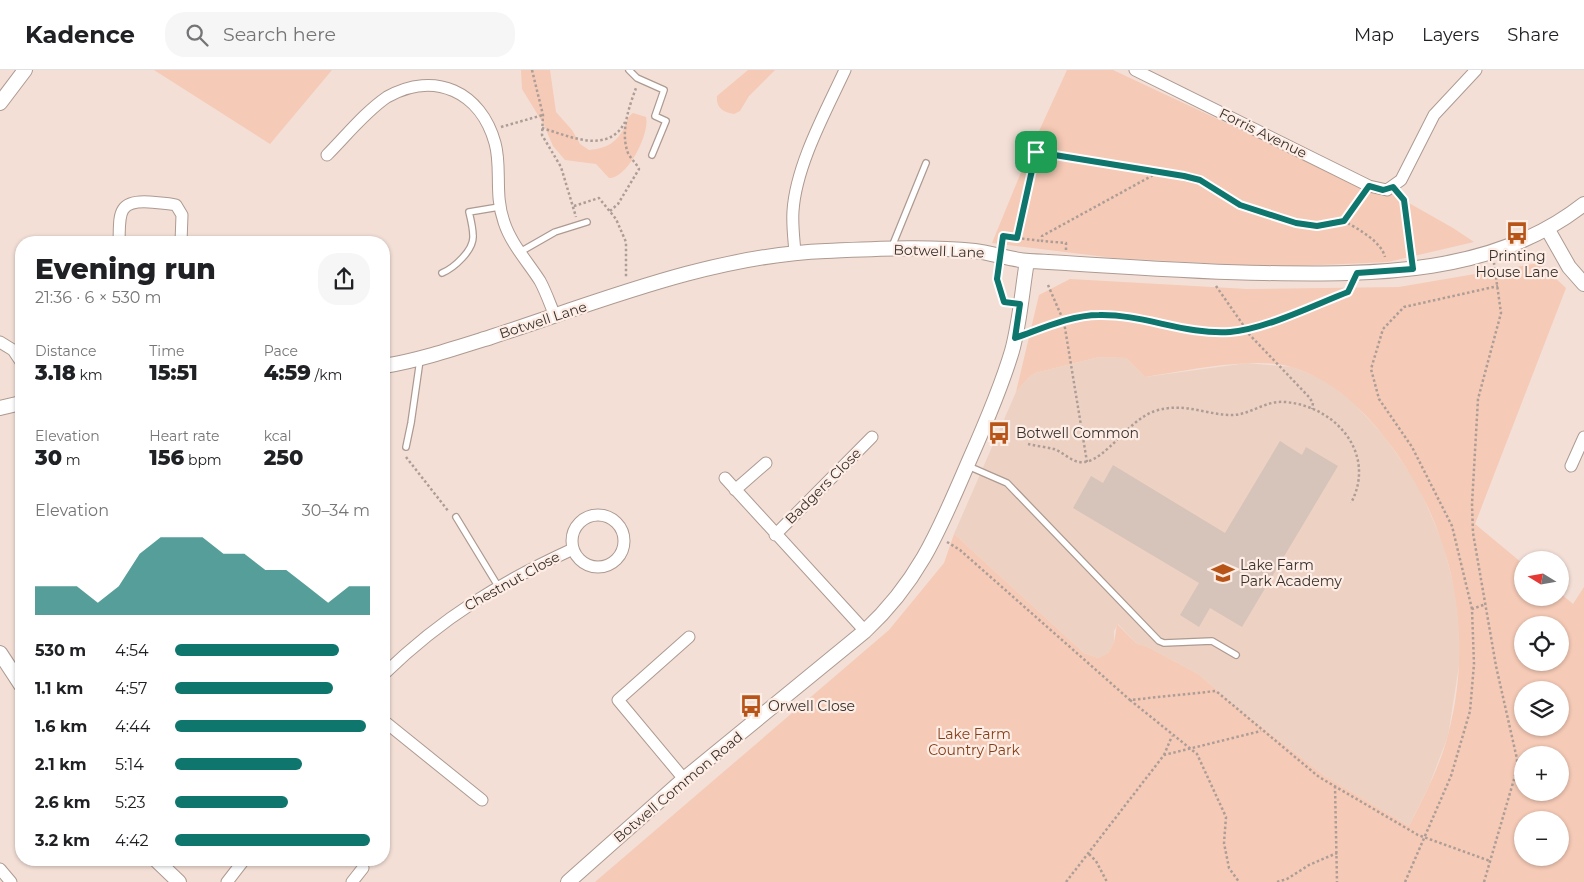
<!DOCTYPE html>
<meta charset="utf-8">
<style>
body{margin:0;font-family:Montserrat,sans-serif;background:#f6f6f6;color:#202124;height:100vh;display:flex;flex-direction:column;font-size:19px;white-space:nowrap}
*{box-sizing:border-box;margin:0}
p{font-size:16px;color:#757577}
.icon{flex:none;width:28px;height:28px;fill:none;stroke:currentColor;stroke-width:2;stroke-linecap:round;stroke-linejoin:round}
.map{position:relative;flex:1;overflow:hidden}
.sheet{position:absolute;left:15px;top:166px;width:375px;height:630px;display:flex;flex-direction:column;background:#fff;border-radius:20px;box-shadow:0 1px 4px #0004}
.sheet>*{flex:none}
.needle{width:32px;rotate:281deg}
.controls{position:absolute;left:1514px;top:481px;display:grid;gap:10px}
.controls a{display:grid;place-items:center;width:55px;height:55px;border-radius:50%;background:#fff;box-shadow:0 1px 4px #0004;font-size:25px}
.pin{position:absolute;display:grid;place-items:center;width:42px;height:42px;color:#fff;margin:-21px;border-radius:10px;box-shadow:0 2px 8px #0006}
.round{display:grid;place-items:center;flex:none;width:52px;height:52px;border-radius:20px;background:#f6f6f6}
.overview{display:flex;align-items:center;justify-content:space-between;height:85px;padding:0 20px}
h1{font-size:28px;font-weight:800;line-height:38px}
.metrics{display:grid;grid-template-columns:repeat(3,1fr);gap:8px;height:85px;padding:5px 20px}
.metrics div{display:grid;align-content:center}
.metrics b{font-size:21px;font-weight:800}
.metrics small{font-size:14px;font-weight:400}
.metrics p{font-size:14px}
.chart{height:140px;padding:10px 20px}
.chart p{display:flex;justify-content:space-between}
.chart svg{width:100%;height:90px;margin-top:5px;fill:#0f766e;opacity:.7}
ul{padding:0 20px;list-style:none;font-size:16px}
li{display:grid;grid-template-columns:80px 60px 1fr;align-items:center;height:38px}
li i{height:12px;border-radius:6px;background:#0f766e}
header{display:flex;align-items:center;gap:30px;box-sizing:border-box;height:70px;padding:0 25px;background:#fff;border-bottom:1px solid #e0e0e0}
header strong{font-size:24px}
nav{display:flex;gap:28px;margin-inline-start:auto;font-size:18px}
.search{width:350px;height:45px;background:#f6f6f6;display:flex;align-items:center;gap:12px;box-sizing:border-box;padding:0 18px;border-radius:20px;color:#757577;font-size:19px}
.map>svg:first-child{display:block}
.built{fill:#edd2c4}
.green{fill:#f5cab6;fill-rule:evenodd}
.building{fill:#d6c3b9}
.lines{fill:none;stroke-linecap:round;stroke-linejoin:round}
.service-casing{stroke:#ad9a91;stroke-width:8}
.minor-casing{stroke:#ad9a91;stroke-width:13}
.tertiary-casing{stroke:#ad9a91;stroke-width:16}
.path{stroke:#ad9d96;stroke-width:2.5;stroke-dasharray:2.5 2.5;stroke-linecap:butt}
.service{stroke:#fff;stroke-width:5.5}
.minor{stroke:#fff;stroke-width:11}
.tertiary{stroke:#fff;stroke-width:14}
.route-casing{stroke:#fff;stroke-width:10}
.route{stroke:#0f766e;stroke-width:6}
.labels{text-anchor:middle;stroke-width:4.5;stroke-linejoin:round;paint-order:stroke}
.street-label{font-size:14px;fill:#38312d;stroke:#feede5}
.poi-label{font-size:14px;fill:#38312d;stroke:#feede5;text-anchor:start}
.park-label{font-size:14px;fill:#843f18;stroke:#feede5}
</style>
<header>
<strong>Kadence</strong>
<div class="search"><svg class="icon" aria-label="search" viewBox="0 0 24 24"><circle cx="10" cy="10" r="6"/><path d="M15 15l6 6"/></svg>Search here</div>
<nav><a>Map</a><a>Layers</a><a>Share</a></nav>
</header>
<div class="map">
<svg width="1584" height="812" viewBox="0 0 1584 812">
<rect width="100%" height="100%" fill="#f3dfd6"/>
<path class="built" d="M1099,287L1126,288L1145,307L1247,293L1293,297L1322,309L1352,331L1384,366L1417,413L1443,473L1458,533L1461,583L1448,666L1429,716L1409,756L1325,706L1239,639L1198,604L1146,576L1137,574L1118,554L1114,561V573L1108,583L1098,588L1084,583L954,464L1016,322L1028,308L1035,303Z"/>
<path class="green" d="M154,0H332L270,74Z
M521,0H550L556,42L572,60L580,74L589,80C606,79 618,72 625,56C628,50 627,47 633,43L646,47C650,63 628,108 609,108L596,94L565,90L553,76L544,55L522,19Z
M748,0H775L749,26L740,41L734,44C723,42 716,38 717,26Z
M1067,0H1113L1382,126L1393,124L1453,158L1474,172L1388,192L1275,197L1114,188L992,173L1029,83Z
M1539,193L1566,218L1475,454L1522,493V528H1560V523L1573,534L1584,517V812H595L889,560L944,493L954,464L1084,583L1098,588L1108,583L1114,573L1117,554L1137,574L1146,576L1198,604L1239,639L1325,706L1409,756C1424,727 1440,696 1448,665C1474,567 1455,467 1397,384C1371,347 1339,313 1295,298C1258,285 1185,301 1145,307L1126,288L1099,287L1035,303L1028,308L1016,322L1039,225L1070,209L1247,219L1399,217ZM1522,555H1560V592H1522ZM1522,620H1560V658H1522ZM1522,685H1560V722H1522ZM1522,750H1560V788H1522Z"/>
<path class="building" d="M1280,371L1302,385L1306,377L1338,396L1242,557L1210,538L1199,557L1180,545L1199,513L1073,438L1091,406L1103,413L1113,395L1225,463Z"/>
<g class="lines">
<defs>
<path id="service" d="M629,0L637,8L664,20L655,46L666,51L652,85
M891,179L926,93
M520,182L555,162L587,152
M442,203C454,198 474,180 473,166C473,158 471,150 469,142L499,137
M406,377L411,353L420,290
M968,396L1007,413L1159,571L1164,573L1212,571L1236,585
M456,447L498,516"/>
<path id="minor" d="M1135,0L1369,116L1387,120L1401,110L1434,45L1476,0
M327,85C346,66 365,42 387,27C435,0 481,22 495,73C502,98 494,124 504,152C511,174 528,192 540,211C546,222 550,234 555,246
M119,172C120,146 116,130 149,132C158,133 167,133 176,135L182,145L181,172
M795,183C794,169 792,155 793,141C796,95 826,41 845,0
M0,272L13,280L21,292
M1571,396L1584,367
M725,408L865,561
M735,420L766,393
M572 471a26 26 0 1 1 52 0a26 26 0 1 1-52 0Z
M775,465L872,367
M384,604C443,547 499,513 573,479
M384,651L482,730
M684,709L618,630L689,567
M0,799L11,812
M227,812L244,790
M352,812L363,798"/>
<path id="tertiary" d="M0,33L25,0
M1548,160L1569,197L1584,214
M384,296C420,290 456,278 491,267C598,232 713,185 826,181C875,179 926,176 975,181C993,183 1011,190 1029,191C1108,195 1186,202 1264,203C1374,205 1494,205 1584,134
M0,338L21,333
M0,583L21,615
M156,790L179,812
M568,812L684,709L865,561C920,510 940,458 969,391C985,355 1001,318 1012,281C1020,252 1022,221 1027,191"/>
</defs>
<use href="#service" class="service-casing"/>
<use href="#minor" class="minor-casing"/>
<use href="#tertiary" class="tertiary-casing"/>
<path class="path" d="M532,0L543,45L542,65L561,97L576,147
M501,57L543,45
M542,58C569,66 608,85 625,52
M1400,125L1404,130L1411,185
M574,136L599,128L616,149L626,172V207
M610,141L618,134L639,99C636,93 631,89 628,83C620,62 629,37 636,18
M1344,151L1363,126
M1017,168L1042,171
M1002,172L1003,166L1017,168L1036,82L1155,103
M1066,180V173L1042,171V166L1157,103L1200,110L1240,135L1296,153L1317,156L1344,151C1358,159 1381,171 1385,187
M998,199L997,209L1004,232H1007
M1048,215L1064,252L1087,392
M1216,216L1246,259
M1245,260L1309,327L1313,333L1312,339
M1030,263C1050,257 1072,247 1092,245C1137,241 1180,263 1225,262C1261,261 1314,235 1348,222L1351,216
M1028,374C1036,376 1046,377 1054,379C1065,383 1073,394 1085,392C1108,388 1128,350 1155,341C1184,332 1203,344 1230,345C1249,346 1265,330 1285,332C1336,336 1377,384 1351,433
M406,387L449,442
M947,472L960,480L1130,630L1216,621L1319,707L1418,765L1490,791
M1472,539L1452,456L1412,377L1379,329L1371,299L1383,259L1404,237L1498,216
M1130,630L1197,684L1226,747L1224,773L1229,798L1239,812
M1164,685L1172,666
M1335,716L1337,812
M1089,784L1096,791L1107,812
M1066,812L1164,685L1261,661
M1277,812L1287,809L1309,795L1337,783
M1405,812L1451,706L1470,641L1474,594L1472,539L1486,534
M1484,812L1517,699V689L1496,596L1473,463L1472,434L1478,329L1501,243L1494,193"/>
<use href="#service" class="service"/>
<use href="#minor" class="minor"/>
<use href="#tertiary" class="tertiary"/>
</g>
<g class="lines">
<defs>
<path id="route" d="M1036,82L1184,106L1200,110L1240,135L1296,153L1317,156L1344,151L1369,116L1383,120L1393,117L1404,130L1413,199L1357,203L1348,222C1314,235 1266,259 1230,262C1185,265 1143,244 1099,245C1071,245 1041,259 1015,268L1020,234L1004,232L997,209L1003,166L1017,168Z"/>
</defs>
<use href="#route" class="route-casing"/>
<use href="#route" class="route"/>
</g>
<defs>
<symbol id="bus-bare" viewBox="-9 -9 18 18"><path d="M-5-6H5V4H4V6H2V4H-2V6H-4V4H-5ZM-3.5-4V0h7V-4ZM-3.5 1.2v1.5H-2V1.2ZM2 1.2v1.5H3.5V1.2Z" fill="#b75519" stroke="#feede5" stroke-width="2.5" paint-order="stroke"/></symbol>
<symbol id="school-bare" viewBox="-9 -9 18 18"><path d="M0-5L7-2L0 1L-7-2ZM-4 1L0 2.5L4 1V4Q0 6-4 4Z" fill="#b75519" stroke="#feede5" stroke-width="2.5" paint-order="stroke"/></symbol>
</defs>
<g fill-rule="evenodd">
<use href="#bus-bare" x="1501" y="147" width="32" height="32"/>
<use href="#bus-bare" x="983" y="347" width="32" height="32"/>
<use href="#school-bare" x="1207" y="487" width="32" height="32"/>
<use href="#bus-bare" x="735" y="620" width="32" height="32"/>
</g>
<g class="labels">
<g class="street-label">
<text transform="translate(1263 63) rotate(26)" y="5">Forris Avenue</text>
<text transform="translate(939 181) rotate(2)" y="5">Botwell Lane</text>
<text transform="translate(543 250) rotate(-18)" y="5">Botwell Lane</text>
<text transform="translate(823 416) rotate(-45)" y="5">Badgers Close</text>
<text transform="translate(512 511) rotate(-29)" y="5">Chestnut Close</text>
<text transform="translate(678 717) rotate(-40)" y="5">Botwell Common Road</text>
</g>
<g class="poi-label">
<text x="1517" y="191" text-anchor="middle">Printing<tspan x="1517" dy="16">House Lane</tspan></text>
<text x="1016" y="368">Botwell Common</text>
<text x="1240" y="500">Lake Farm<tspan x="1240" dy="16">Park Academy</tspan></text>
<text x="768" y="641">Orwell Close</text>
</g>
<g class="park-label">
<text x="974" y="669">Lake Farm<tspan x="974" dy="16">Country Park</tspan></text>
</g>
</g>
</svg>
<div class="controls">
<a><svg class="needle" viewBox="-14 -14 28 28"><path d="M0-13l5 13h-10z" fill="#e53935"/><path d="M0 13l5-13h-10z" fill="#757577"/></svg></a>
<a><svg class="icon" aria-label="locate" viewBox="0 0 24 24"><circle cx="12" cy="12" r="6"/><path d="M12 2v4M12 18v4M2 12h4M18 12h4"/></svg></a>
<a><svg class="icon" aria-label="layers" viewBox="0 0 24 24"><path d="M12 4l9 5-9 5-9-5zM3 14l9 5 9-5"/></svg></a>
<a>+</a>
<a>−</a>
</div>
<div class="pin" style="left:1036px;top:82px;background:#1e9e55"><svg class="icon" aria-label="arrive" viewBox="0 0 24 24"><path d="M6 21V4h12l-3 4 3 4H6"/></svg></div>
<section class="sheet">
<div class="overview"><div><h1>Evening run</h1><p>21:36 · 6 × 530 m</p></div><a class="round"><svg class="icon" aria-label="share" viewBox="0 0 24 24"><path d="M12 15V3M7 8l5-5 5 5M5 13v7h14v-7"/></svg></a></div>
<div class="metrics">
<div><p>Distance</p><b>3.18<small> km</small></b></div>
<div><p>Time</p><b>15:51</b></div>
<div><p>Pace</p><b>4:59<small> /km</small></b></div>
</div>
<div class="metrics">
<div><p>Elevation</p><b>30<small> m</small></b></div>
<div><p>Heart rate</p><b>156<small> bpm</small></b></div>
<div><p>kcal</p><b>250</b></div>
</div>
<div class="chart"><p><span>Elevation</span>30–34 m</p>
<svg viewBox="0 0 160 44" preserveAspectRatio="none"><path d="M0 44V30L10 30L20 30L30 38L40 30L50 14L60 6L70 6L80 6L90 14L100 14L110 22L120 22L130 30L140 38L150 30L160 30V44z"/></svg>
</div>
<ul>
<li><b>530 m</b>4:54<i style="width:84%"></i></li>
<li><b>1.1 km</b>4:57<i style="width:81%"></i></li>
<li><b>1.6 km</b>4:44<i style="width:98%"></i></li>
<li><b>2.1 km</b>5:14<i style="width:65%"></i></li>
<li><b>2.6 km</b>5:23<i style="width:58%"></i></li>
<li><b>3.2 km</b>4:42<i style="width:100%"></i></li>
</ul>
</section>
</div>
